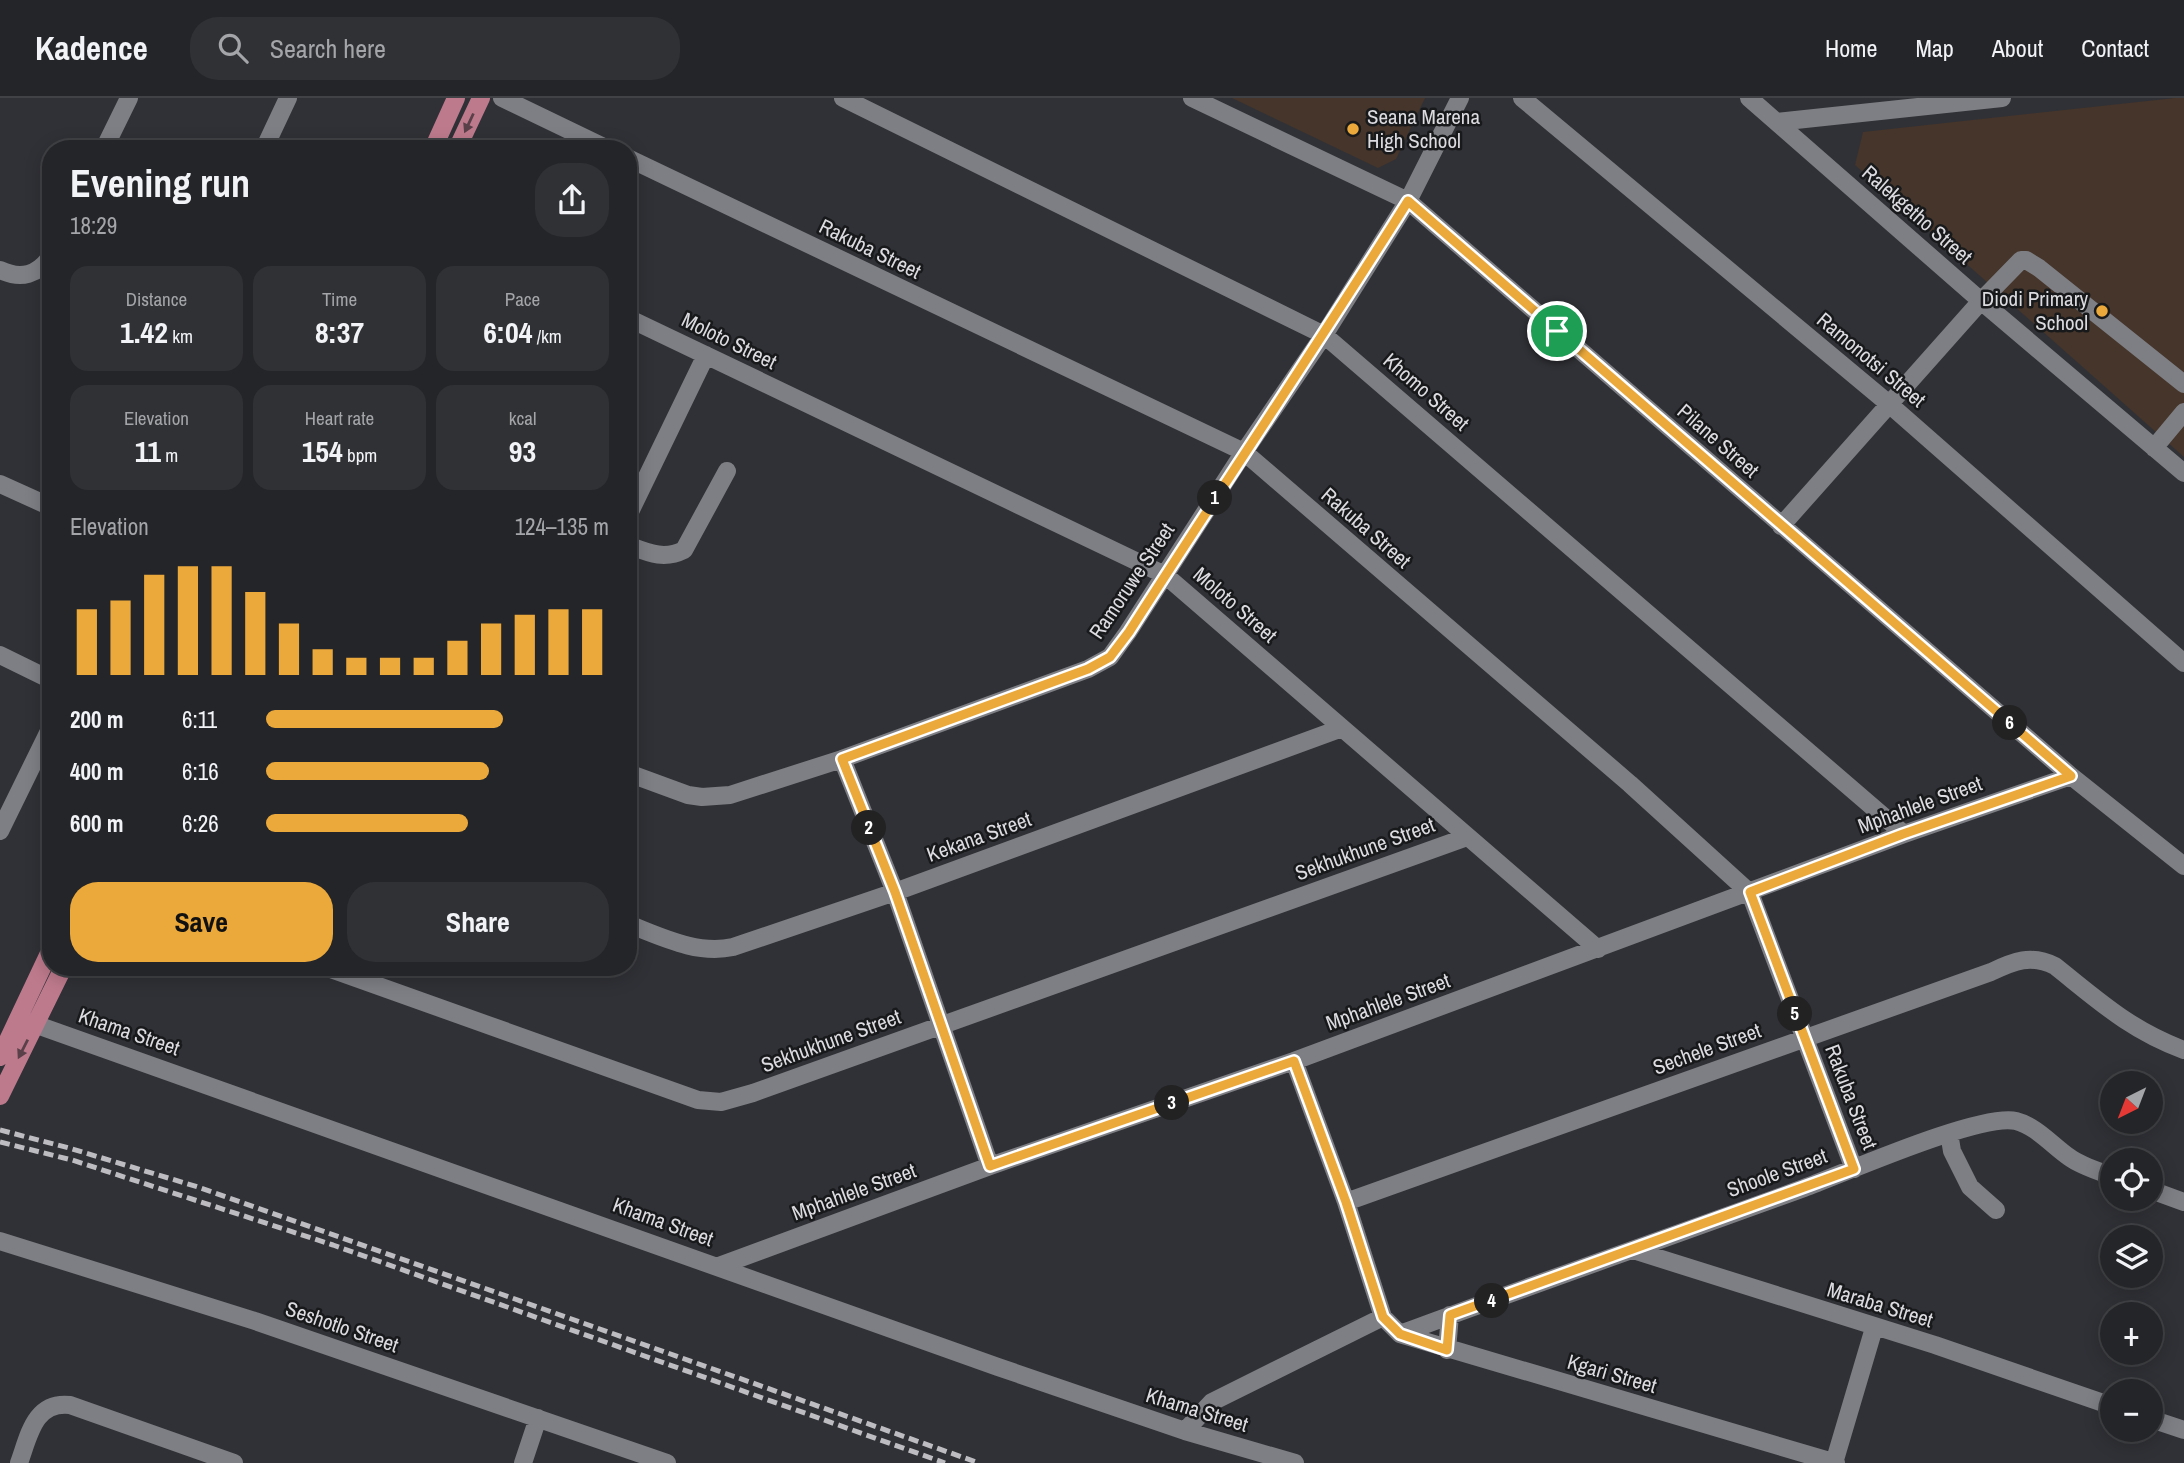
<!DOCTYPE html>
<meta charset="utf-8">
<style>
body{margin:0;font-family:"Archivo Narrow",sans-serif;background:#303134;color:#f1f3f6;height:100vh;display:flex;flex-direction:column;font-size:26px;white-space:nowrap}
*{box-sizing:border-box;margin:0}
p{font-size:23px;color:#a3a5a8}
.icon{flex:none;width:38px;height:38px;fill:none;stroke:currentColor;stroke-width:2;stroke-linecap:round;stroke-linejoin:round}
.map{position:relative;flex:1;overflow:hidden}
.side{position:absolute;left:42px;top:42px;width:595px;height:836px;display:flex;flex-direction:column;background:#242528;border-radius:28px;box-shadow:0 4px 18px #0003,0 0 0 2px #414245}
.side>*{flex:none}
.needle{width:46px;rotate:222deg}
.buttons{position:absolute;left:2100px;top:973px;display:grid;gap:14px}
.buttons a{display:grid;place-items:center;width:63px;height:63px;border-radius:50%;background:#242528;box-shadow:0 4px 18px #0003,0 0 0 2px #414245;font-size:35px}
.pin{position:absolute;display:grid;place-items:center;width:60px;height:60px;color:#fff;margin:-30px;border:4px solid #fff;border-radius:50%;box-shadow:0 2px 7px #0007}
.km{position:absolute;width:35px;height:35px;margin:-18px;border-radius:50%;background:#222;color:#fff;font-size:19px;line-height:35px;text-align:center}
.round{display:grid;place-items:center;flex:none;width:74px;height:74px;border-radius:28px;background:#303134}
.headline{display:flex;align-items:center;justify-content:space-between;height:119px;padding:0 28px}
h1{font-size:38px;font-weight:800;line-height:52px}
.stats{display:grid;grid-template-columns:repeat(3,1fr);gap:10px;height:119px;padding:7px 28px}
.stats div{display:grid;align-content:center;border-radius:18px;background:#303134;text-align:center}
.stats b{font-size:30px;font-weight:800}
.stats small{font-size:19px;font-weight:400}
.stats p{font-size:19px}
.chart{height:196px;padding:14px 28px}
.chart p{display:flex;justify-content:space-between}
.chart svg{width:100%;height:126px;margin-top:7px;stroke:#eca93b;stroke-width:6}
.button{display:flex;gap:14px;margin-top:auto;padding:14px 28px}
.button a{flex:1;height:80px;border-radius:28px;background:#eca93b;color:#111;font-size:28px;font-weight:800;line-height:80px;text-align:center}
.button a+a{background:#303134;color:#f1f3f6}
ul{padding:0 28px;list-style:none;font-size:23px}
li{display:grid;grid-template-columns:112px 84px 1fr;align-items:center;height:52px}
li i{height:18px;border-radius:9px;background:#eca93b}
header{display:flex;align-items:center;gap:42px;box-sizing:border-box;height:98px;padding:0 35px;background:#242528;border-bottom:2px solid #414245}
header strong{font-size:33px}
nav{display:flex;gap:38px;margin-inline-start:auto;font-size:24px}
.search{width:490px;height:63px;background:#303134;display:flex;align-items:center;gap:18px;box-sizing:border-box;padding:0 24px;border-radius:28px;color:#a3a5a8;font-size:26px}
.map>svg:first-child{display:block}
.education{fill:#45352a}
.lines{fill:none;stroke-linecap:round;stroke-linejoin:round}
.minor{stroke:#7e7f85;stroke-width:18}
.major{stroke:#be7a8d;stroke-width:18}
.rail{stroke:#bdbdc1;stroke-width:5;stroke-dasharray:10 5;stroke-linecap:butt}
.oneway{fill:#5a4049}
.route-casing{stroke:#fff;stroke-width:14}
.route{stroke:#eca93b;stroke-width:9}
.poi-dot{fill:#eca93b;stroke:#18191b;stroke-width:2.5}
.labels{text-anchor:middle;stroke-width:5;stroke-linejoin:round;paint-order:stroke}
.poi-label{font-size:21px;fill:#dcdce0;stroke:#18191b;text-anchor:start}
.street-label{font-size:21px;fill:#dcdce0;stroke:#18191b}
</style>
<header>
<strong>Kadence</strong>
<div class="search"><svg class="icon" aria-label="search" viewBox="0 0 24 24"><circle cx="10" cy="10" r="6"/><path d="M15 15l6 6"/></svg>Search here</div>
<nav><a>Home</a><a>Map</a><a>About</a><a>Contact</a></nav>
</header>
<div class="map">
<svg width="2184" height="1365" viewBox="0 0 2184 1365">
<rect width="100%" height="100%" fill="#303136"/>
<path class="education" d="M1232,0H1425L1396,61L1378,70Z
M2175,0H2184V359L1855,67L1863,34Z"/>
<g class="lines">
<path class="minor" d="M502,0L608,51
M843,0L1324,237L1904,736
M1192,0L1408,103L2071,678L2184,768
M1522,0L1889,306L2184,565
M1749,0L1981,203L2184,375
M1777,24L2002,0
M104,51L129,0
M264,51L288,0
M628,60L1244,354L1630,686L1750,795L1854,1071
M0,172C21,182 38,177 51,158
M628,220L1165,477L1598,851
M2154,350L2184,314
M0,386L51,409
M628,418L706,257
M1781,428L1981,203L2021,162H2026L2039,170L2184,286
M628,447C649,455 664,462 684,452L727,373
M0,557L51,582
M842,661L895,794L990,1068
M628,675L688,697L702,699L730,697L842,661L1088,571L1110,559L1128,534L1244,354L1324,237L1408,103L1460,0
M0,733L51,629
M628,826C662,839 697,857 733,849L895,794L1342,630
M328,870L698,1002L721,1004L753,995L1467,739
M23,922L998,1269L1185,1333L1295,1365
M1294,963L1346,1104L1383,1219L1400,1236L1836,1365
M1949,1035L1952,1053L1970,1089L1996,1112
M2151,1092L2184,1104
M1346,1104L1991,874C2014,863 2031,856 2055,868C2099,903 2130,932 2184,952
M0,1143L255,1223L667,1365
M1633,1152L1935,1247L2112,1308
M719,1168L990,1068L1294,963L1904,736L2071,678
M1400,1236C1534,1186 1670,1139 1804,1090C1845,1075 1980,1015 2016,1023C2036,1028 2053,1048 2069,1059C2081,1068 2098,1073 2112,1078
M1447,1252L1450,1217
M2151,1321L2184,1332
M1185,1333L1212,1304L1383,1219
M19,1365C29,1338 34,1303 70,1307L234,1365
M523,1365L538,1320
M1834,1365L1874,1230"/>
<path class="major" d="M433,51L456,0
M457,51L481,0
M0,959L51,851
M0,998L63,870"/>
<path class="rail" d="M0,1032L69,1050L198,1089L979,1365
M0,1044L72,1062L333,1147L945,1365"/>
</g>
<defs><path id="oneway-solid" d="M-6-.8H1V-3.2L6.5 0L1 3.2V.8H-6Z" transform="scale(1.75)"/></defs>
<g class="oneway">
<use href="#oneway-solid" transform="translate(469 25) rotate(115)"/>
<use href="#oneway-solid" transform="translate(23 951) rotate(117)"/>
</g>
<g class="lines">
<defs>
<path id="route" d="M1408,103L2071,678L1903,736L1750,794L1854,1071L1450,1217L1447,1252L1400,1236L1383,1219L1346,1104L1294,963L990,1068L895,794L842,661L1088,571L1110,559L1129,534C1221,390 1317,248 1408,103Z"/>
</defs>
<use href="#route" class="route-casing"/>
<use href="#route" class="route"/>
</g>
<g class="poi-dot">
<circle cx="1353" cy="31" r="7"/>
<circle cx="2102" cy="213" r="7"/>
</g>
<g class="labels">
<g class="poi-label">
<text x="1367" y="26">Seana Marena<tspan x="1367" dy="24">High School</tspan></text>
<text x="2088" y="208" text-anchor="end">Diodi Primary<tspan x="2088" dy="24">School</tspan></text>
</g>
<g class="street-label">
<text transform="translate(1917 117) rotate(41)" y="7">Ralekgetho Street</text>
<text transform="translate(870 151) rotate(26)" y="7">Rakuba Street</text>
<text transform="translate(729 243) rotate(26)" y="7">Moloto Street</text>
<text transform="translate(1871 262) rotate(40)" y="7">Ramonotsi Street</text>
<text transform="translate(1426 294) rotate(41)" y="7">Khomo Street</text>
<text transform="translate(1718 343) rotate(41)" y="7">Pilane Street</text>
<text transform="translate(1366 430) rotate(41)" y="7">Rakuba Street</text>
<text transform="translate(1132 483) rotate(-56)" y="7">Ramoruwe Street</text>
<text transform="translate(1235 507) rotate(41)" y="7">Moloto Street</text>
<text transform="translate(1920 707) rotate(-20)" y="7">Mphahlele Street</text>
<text transform="translate(979 739) rotate(-20)" y="7">Kekana Street</text>
<text transform="translate(1365 751) rotate(-20)" y="7">Sekhukhune Street</text>
<text transform="translate(1388 904) rotate(-20)" y="7">Mphahlele Street</text>
<text transform="translate(129 934) rotate(19)" y="7">Khama Street</text>
<text transform="translate(831 943) rotate(-20)" y="7">Sekhukhune Street</text>
<text transform="translate(1707 951) rotate(-20)" y="7">Sechele Street</text>
<text transform="translate(1851 999) rotate(69)" y="7">Rakuba Street</text>
<text transform="translate(1777 1075) rotate(-20)" y="7">Shoole Street</text>
<text transform="translate(854 1094) rotate(-20)" y="7">Mphahlele Street</text>
<text transform="translate(663 1124) rotate(20)" y="7">Khama Street</text>
<text transform="translate(1880 1207) rotate(17)" y="7">Maraba Street</text>
<text transform="translate(342 1229) rotate(19)" y="7">Seshotlo Street</text>
<text transform="translate(1612 1276) rotate(16)" y="7">Kgari Street</text>
<text transform="translate(1197 1312) rotate(17)" y="7">Khama Street</text>
</g>
</g>
</svg>
<div class="buttons">
<a><svg class="needle" viewBox="-14 -14 28 28"><path d="M0-13l5 13h-10z" fill="#e53935"/><path d="M0 13l5-13h-10z" fill="#a3a5a8"/></svg></a>
<a><svg class="icon" aria-label="locate" viewBox="0 0 24 24"><circle cx="12" cy="12" r="6"/><path d="M12 2v4M12 18v4M2 12h4M18 12h4"/></svg></a>
<a><svg class="icon" aria-label="layers" viewBox="0 0 24 24"><path d="M12 4l9 5-9 5-9-5zM3 14l9 5 9-5"/></svg></a>
<a>+</a>
<a>−</a>
</div>
<div class="pin" style="left:1557px;top:233px;background:#1e9e55"><svg class="icon" aria-label="arrive" viewBox="0 0 24 24"><path d="M6 21V4h12l-3 4 3 4H6"/></svg></div>
<b class="km" style="left:1215px;top:400px">1</b>
<b class="km" style="left:869px;top:730px">2</b>
<b class="km" style="left:1172px;top:1005px">3</b>
<b class="km" style="left:1492px;top:1203px">4</b>
<b class="km" style="left:1795px;top:916px">5</b>
<b class="km" style="left:2010px;top:625px">6</b>
<section class="side">
<div class="headline"><div><h1>Evening run</h1><p>18:29</p></div><a class="round"><svg class="icon" aria-label="share" viewBox="0 0 24 24"><path d="M12 15V3M7 8l5-5 5 5M5 13v7h14v-7"/></svg></a></div>
<div class="stats">
<div><p>Distance</p><b>1.42<small> km</small></b></div>
<div><p>Time</p><b>8:37</b></div>
<div><p>Pace</p><b>6:04<small> /km</small></b></div>
</div>
<div class="stats">
<div><p>Elevation</p><b>11<small> m</small></b></div>
<div><p>Heart rate</p><b>154<small> bpm</small></b></div>
<div><p>kcal</p><b>93</b></div>
</div>
<div class="chart"><p><span>Elevation</span>124–135 m</p>
<svg viewBox="0 0 160 44" preserveAspectRatio="none"><path d="M5 44V21M15 44V18M25 44V9M35 44V6M45 44V6M55 44V15M65 44V26M75 44V35M85 44V38M95 44V38M105 44V38M115 44V32M125 44V26M135 44V23M145 44V21M155 44V21"/></svg>
</div>
<ul>
<li><b>200 m</b>6:11<i style="width:69%"></i></li>
<li><b>400 m</b>6:16<i style="width:65%"></i></li>
<li><b>600 m</b>6:26<i style="width:59%"></i></li>
</ul>
<div class="button"><a>Save</a><a>Share</a></div>
</section>
</div>
